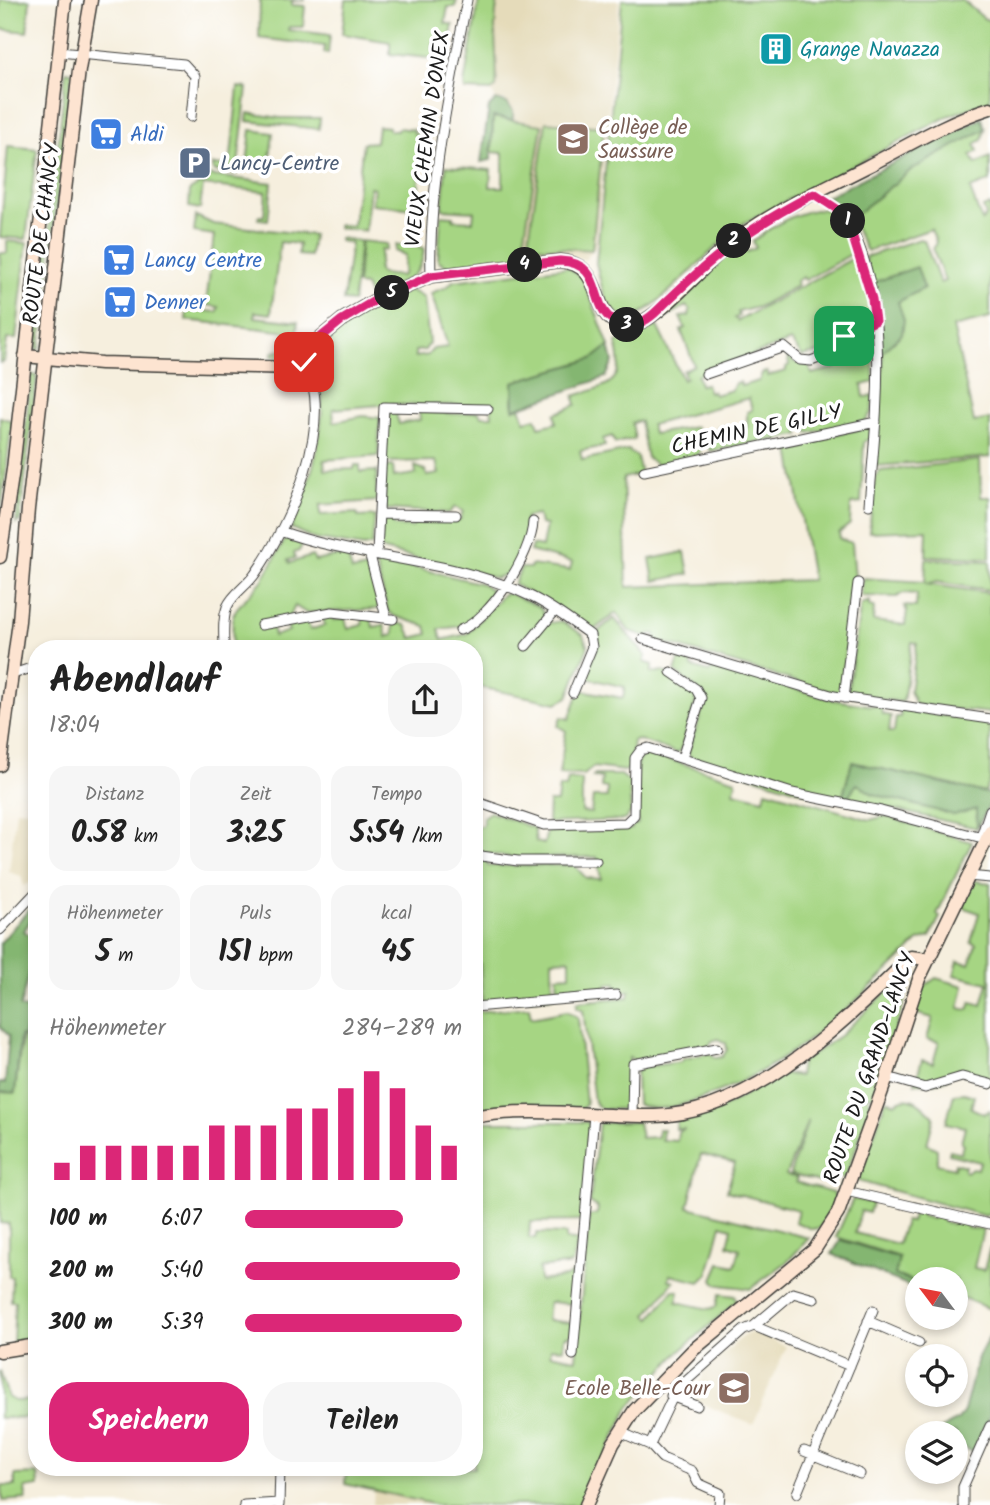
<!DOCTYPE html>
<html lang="de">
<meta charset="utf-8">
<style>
body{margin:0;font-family:Kalam,sans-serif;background:#f6f6f6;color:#222;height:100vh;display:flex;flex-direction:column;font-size:26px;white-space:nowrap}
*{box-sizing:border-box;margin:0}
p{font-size:23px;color:#767676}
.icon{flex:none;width:38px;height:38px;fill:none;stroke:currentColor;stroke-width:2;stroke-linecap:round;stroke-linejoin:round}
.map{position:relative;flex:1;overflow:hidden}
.sheet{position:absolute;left:28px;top:640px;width:455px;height:836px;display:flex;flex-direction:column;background:#fff;border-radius:28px;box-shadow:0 4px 10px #0003}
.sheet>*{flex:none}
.needle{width:46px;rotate:302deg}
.tools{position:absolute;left:905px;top:1267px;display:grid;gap:14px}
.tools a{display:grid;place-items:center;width:63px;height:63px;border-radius:50%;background:#fff;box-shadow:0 4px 10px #0003;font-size:35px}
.pin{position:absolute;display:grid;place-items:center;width:60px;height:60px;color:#fff;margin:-30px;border-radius:14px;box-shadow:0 4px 10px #0006}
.km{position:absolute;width:35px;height:35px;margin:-18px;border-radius:50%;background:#222;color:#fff;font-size:19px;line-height:35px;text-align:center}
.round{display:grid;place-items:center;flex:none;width:74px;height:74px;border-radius:28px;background:#f6f6f6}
.headline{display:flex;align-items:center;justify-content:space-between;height:119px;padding:0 21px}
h1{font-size:38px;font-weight:600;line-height:52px}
.stats{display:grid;grid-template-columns:repeat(3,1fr);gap:10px;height:119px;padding:7px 21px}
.stats div{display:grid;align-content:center;border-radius:18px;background:#f6f6f6;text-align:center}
.stats b{font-size:30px;font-weight:600}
.stats small{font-size:19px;font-weight:400}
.stats p{font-size:19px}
.chart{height:196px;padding:14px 21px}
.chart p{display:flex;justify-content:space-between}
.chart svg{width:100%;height:126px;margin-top:7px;stroke:#db2777;stroke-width:6}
.primary-button{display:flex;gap:14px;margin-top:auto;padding:14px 21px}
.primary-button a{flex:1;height:80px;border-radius:28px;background:#db2777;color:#fff;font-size:28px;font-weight:600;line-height:80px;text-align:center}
.primary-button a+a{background:#f6f6f6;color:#222}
ul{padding:0 21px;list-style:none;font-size:23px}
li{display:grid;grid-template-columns:112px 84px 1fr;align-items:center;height:52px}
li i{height:18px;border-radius:9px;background:#db2777}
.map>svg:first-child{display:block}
.built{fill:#e5dbba}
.green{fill:#a6d583;stroke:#617850;stroke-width:2}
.forest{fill:#84b671;stroke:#506946;stroke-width:2}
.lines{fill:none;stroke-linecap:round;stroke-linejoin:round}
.street-casing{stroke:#3d3c39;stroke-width:11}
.secondary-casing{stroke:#3d3c39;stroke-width:15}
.street{stroke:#fff;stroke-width:9}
.secondary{stroke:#fde4d1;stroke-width:12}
.route-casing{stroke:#fff;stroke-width:14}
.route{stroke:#db2777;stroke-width:9}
.labels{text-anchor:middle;stroke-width:7;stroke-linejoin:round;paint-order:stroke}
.culture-label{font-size:21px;fill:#0d838f;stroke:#fff;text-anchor:start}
.education-label{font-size:21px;fill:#785e54;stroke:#fff;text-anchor:start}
.shop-label{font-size:21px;fill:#366cbe;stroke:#fff;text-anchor:start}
.street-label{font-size:21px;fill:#1c1c1c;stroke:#fff}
.service-label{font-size:21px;fill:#4e5e75;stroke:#fff;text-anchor:start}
</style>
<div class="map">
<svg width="990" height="1505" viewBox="0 0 990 1505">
<rect width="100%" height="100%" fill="#fff"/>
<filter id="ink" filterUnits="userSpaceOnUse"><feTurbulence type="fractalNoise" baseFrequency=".0143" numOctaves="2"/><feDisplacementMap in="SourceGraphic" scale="14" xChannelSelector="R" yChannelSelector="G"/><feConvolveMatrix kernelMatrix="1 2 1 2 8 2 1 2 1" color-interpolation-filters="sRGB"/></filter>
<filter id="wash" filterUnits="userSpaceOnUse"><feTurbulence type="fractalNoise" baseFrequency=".00686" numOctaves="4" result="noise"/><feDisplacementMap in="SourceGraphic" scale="28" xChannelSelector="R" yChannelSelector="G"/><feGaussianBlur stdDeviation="1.57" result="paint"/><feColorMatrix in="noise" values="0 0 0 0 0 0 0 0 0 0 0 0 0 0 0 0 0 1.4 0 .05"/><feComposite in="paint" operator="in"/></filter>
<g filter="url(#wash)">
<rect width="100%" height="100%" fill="#f6efde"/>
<path class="built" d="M498,0H619L595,246L585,260L569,255L531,259L529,251H523L542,125L513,120V111L505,100H496L492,92L496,88L493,52Z
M37,797V879L24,886L21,876L9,872L16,809L31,810Z
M747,1333H758L786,1347L753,1425L693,1400L703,1376L701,1373Z
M374,1489L437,1505H373Z"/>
<path class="green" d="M0,0H30L27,32L0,29Z
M260,0H306L292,1V5L305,6L303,27H289L288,30L330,35L328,54L324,53L325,46L259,38Z
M346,0H457L455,7H448L445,23L453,25L450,41L434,42L433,50H439L438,59L390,54V42L342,34Z
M479,0H498C491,31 499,58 496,88L491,91L465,90L464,84Z
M622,0H962L985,19L990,20V101L948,116L742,224C715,244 653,315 628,319C603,312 602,285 596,263Z
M66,71L72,72L40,348L36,351Z
M238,87L247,88L237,174L213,171V165L230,166Z
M248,113L280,118H320L319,129L247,121Z
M493,117L542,125L521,261L447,267L438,260L441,215L453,216V220L473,221L474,211L442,209L446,166L491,170L490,187H503V153L492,152Z
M546,122L604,127L592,250L528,246Z
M378,126L389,127V131H397L398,128L414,130V134L429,132V140H423L418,193L415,192L414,200L422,201V210L372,204L374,188L370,187L365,231L338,228V225L353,226L363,143L376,142Z
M985,129L982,140L975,144L978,151L971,155L976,164L990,157V181L970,189L982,221L986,216L983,208L990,205V318L953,327L974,422L990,419V457L876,466L883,358L865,257L920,239L924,240L940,283L945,281L933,250L936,242L931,229L867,251L855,228L853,217L911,170Z
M251,130L273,133L269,167L247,164Z
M8,146L37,149L26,239L0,237Z
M205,175L272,183L268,220L258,219L259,216H264L266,192L203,185L200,209L189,207L190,190L204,181Z
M823,209L841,217L855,252L805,280L803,277L796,281L797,286L758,307L738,312L739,316L735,318L738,321L857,256L870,299L872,319L831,338L827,351L802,356L791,341L697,375L700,385L706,384L709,392L712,391L714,395L732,390L735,383L740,382L741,386L759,381L762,373L767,372L768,376L786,371V367L789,365L787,355L794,362L809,365L812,374L836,368V354L843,351L840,340L872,324L874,382L862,385L864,397L873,396L872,411L865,422L808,433L806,425L798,427L800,435L710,451L707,439L720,436L718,428L728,426L730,434L747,427V412L752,410L749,398L651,425L653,434L696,427L701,448L698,456L657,465L647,458L640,421L632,423L635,439L615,443L612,436L603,439L605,446L580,451L582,460L628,450L637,457L641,474L623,478L627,587L812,580L789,443L871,427L870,438L864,442L861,503L851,504L850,524L839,533L840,539L852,543L855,578H852L847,613L850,614L841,689L835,693L655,640V634H649L648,637L629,631L616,613L595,629H590L514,584L521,568H530L531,565L570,570L572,562L530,551L532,545L542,547L546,525L540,524L538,515L526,517L524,526L530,533L511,572L496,578L383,550L380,546L384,518L394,517V526L413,527L415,518L460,520L463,511L455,507L449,513L384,509L385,467L393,466L394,477L416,474L415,466L425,470L427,476L439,474L436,461L384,462L388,414L395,410L402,412L396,414L399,424L420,420L419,411L457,414L478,411L481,416H492L491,405H380L333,409L334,422L363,416L380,418L378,456L324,460L325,470L354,469L355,465H360V472L377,471L376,501L320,505V515L357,513L358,517L375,516L372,545L364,547L314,539L291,528C314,474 329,423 319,364L328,362L326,338L358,315L410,290L424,298L429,343L425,350L415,351V357L428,355L433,349L448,347L431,293L447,287L453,281L568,267L583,278L609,346L593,359L513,382V409L520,407L525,421L536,418L539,427L556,423L555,414L576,405L574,396C607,386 628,383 616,343L657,326L683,380L686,378L683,371L694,365L681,330L685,328L680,317L689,316L690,310L686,306L663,319L662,316L718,261L742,243L747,252L756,248L753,241C774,225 796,211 823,209Z
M196,216L213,224L313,235L310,256L298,255L299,244L280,242L271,314L255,312V317L298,322L294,354L288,358L272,356L273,352L287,350L288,332L186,320L187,309L217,312L219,307L206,305L214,235L194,232Z
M339,238L360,241L353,302L343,301L351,243L339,241Z
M7,241L27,243L16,339H7L4,362L0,363V253H7Z
M361,241L387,244L386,250L381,249L378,271L381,274L400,276L403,274L405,255L395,251L396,245L424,248C422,283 398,283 369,295L365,286L357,285Z
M31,375H37L20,521L16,523Z
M0,417L12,421L0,520Z
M980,460L981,497H990V558L926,556L927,530L869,532L875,479L880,471Z
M286,538L303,543L299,551L294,553L295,558L288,560L290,563L312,556L315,561L347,554L352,571L367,568L364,557L379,605L377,609L306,613L295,606L290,616L272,626L274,636L289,631L286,624L307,619L310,630L325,625L322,616L332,615L334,620L345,618L348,629L362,625L363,617H371L373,627L384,625L387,637L394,634L393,622L406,625L412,638L428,634L426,626L394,616L388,611L375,562L380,559L483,584L491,590L489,602L463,626L439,629L442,640L467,634L503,594L508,593L540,607L550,623L561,621L583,635L588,647L568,697L557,703L474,686V649H232L233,616L237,608L262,581Z
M685,552L689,574L654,581L650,559Z
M926,559L990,561V590L937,582L925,584L990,593V713L916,705L910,691L917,643L912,642L903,702L853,696L848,689L861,604L870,601L869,606L874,607L873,621L905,625L907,611L904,606L916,607L917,594L903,593L897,597L861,596L863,578L925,582Z
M614,618L646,656L644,662L653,665L651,673L663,671L693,691L697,698L680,751L677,753L640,740L633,741L630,768L625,771L593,767L584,775L559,774L566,731L558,726L561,717L569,719L580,690L623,698L625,687L586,678L584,674L596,649V633Z
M679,660L691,661L692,667L709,672L716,666L834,700L881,707L882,714L891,716L889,732H894L896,717H900L901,709L990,723V781L985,793L852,762L842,799L807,793L690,757L688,752L705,702L697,689L675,672Z
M644,752L736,780L734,792L764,799L766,790L870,820L885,816L972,842L937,914L940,917L930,937L918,941C854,1005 787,1070 699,1099C679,1106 656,1113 637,1104L636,1073L642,1067L681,1062L683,1059L710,1053L716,1058L722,1057L727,1050L726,1043L718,1039L712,1041L708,1047L636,1061L629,1058L628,1103L624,1109H601L594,1102L583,1010L577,1007V1002L629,997L630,991H616V983L607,984V992L558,995L557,976L570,975V959L552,960L553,997L482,1002L480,964L476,965L477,1003H474V861H487L488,866L574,865L586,878L601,879L597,857L518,858L474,852V828L483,825V817L490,812L534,828L536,842L544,844L547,831L632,829V825L638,824C637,803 629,768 644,752Z
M595,775H621L629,781L631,813L624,820L548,823L549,802H557L559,787L566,788L568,779L582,780V812L591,813L593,797H607V788L601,787L602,778L593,777Z
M857,783L873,794L977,808V828L846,799Z
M974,881L990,883V1081L965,1075L963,1069L958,1068C950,1082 930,1084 915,1083L922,1060L933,1063L939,1042L927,1039L933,1018L914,1013L923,987L936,978L964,986L959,1008L968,1010L971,1002L982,1005L988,983L954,975L958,961L970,964L976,944L971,942L979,913L962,907Z
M902,977L911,979L875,1096H867L871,1106L845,1179L839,1177L838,1168L829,1165L820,1182L790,1174L808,1120L786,1175L797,1178L796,1182L833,1193L837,1198L820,1228L812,1229L795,1222L798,1210L727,1191L735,1163L701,1154L688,1207L809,1238L788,1261L750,1289C736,1286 729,1287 716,1284L713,1279L720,1263L735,1266L740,1249L728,1245L732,1228L721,1225L708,1274L700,1282L670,1275L669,1280L674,1281L647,1315L651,1318L673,1290L679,1291L677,1302L709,1309L716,1307L720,1294L735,1296L737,1301L677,1354L629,1407L581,1505H437L345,1484L346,1468H474V1157L480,1156L479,1130L483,1122H588L590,1126L583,1221L530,1222L529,1238H536V1233L566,1234V1240H578L572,1264L539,1268L540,1281L566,1277L574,1272L579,1275L574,1304L549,1302L547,1320L573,1323L571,1335L564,1337L563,1349L551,1348L550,1354L576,1359L589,1216L597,1214L598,1208L590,1202L599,1123L638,1122L641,1138L658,1137V1129H663L662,1140L677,1141L678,1132L685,1129H676L677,1121L719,1110L782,1073L799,1076L801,1062L841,1035Z
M529,1007L531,1018L567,1011L578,1017L586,1105L579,1110L500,1107L474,1110V1012Z
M22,1037L37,1041V1339L13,1344L15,1301H11L12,1277H9V1224L0,1223V1092H15Z
M964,1093L974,1096L971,1108L984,1114L990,1110V1214L985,1216L858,1181L886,1100L895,1103C911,1091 923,1106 934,1117L927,1144L937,1149V1164L954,1168L955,1163L965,1166L964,1171L967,1172L972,1168L978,1169L980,1162L949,1154L950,1150L961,1153L963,1143L961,1142L965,1127L946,1123L954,1094Z
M853,1199L872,1203L869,1213L861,1211L855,1233L898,1244L905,1221L911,1222L914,1211H921L922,1216L932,1219L935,1215L941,1216L942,1221L952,1224L955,1220L966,1223L967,1228L983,1230L974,1268L984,1270L990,1247V1309L956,1295V1279H917V1283L894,1275L899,1257L836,1237Z
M0,1371L8,1397L15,1401L37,1400V1417L0,1418Z
M38,1474L39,1486L25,1488L26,1499L3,1501L2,1486H15V1475Z"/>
<path class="forest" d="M496,100L507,103L513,111V120L493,117L491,160L481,162L489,107Z
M982,118L985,129L911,170L853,217L826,197Z
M917,267L924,288L898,302L904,320L902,334L880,354L872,283Z
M609,346L613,362L606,377L514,409L513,382L592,359Z
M852,762L990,794V804L977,828L976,809L954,815L873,794L857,784L846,799H842Z
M37,900V910L24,931L37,940V957H33L20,1007L30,1011L24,1036H20L15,1093L0,1092V1083H5L9,1036L0,1027V943Z
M841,1240L899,1258L895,1275L917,1283V1289L832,1254Z
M990,1335V1416L973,1452L956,1444V1433H934L958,1420L964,1411L978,1357Z"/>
</g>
<g filter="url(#ink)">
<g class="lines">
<defs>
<path id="street" d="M59,52L184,64L195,76L191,117
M814,194L840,211L848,221C892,303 876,416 869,505
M431,276C428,190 450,85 467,0
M706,374L784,347L800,360L811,361L829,354L838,339L875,321
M644,471L876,422
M379,514L456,515
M280,531C361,560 454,558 532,597C553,607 572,622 590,635L592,647L573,693
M369,552L386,617
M377,553L384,407L488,409
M261,625L332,612L393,619
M460,630C490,620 532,553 533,522
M643,639L834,696L990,719
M526,646L555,611
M224,649C224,635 222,620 227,607C233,593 247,586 255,574C290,525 337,420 304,362
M671,672L696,689L701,698L682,758
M13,674L37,666
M844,698L858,583
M474,801L544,825L626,823L634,815L635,758L641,750L648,748L792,793L881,811L986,839
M981,837L990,810
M474,855L518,861H596
M968,876L990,878
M0,930L37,891
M474,1007L616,995
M887,1077L925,1088L962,1077L990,1084
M632,1116L633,1064L717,1048
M846,1191L990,1224
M868,1321L919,1343
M754,1326L850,1366
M573,1355L594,1115
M671,1396L697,1406
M620,1432L650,1445L662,1458L692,1471L698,1483L720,1493L719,1505
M650,1445L676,1390L744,1330L754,1326L793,1293L814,1299
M804,1451L860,1474
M797,1493L873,1310
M244,1505L279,1503
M279,1505L280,1468
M963,1505V1487L990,1426"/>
<path id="secondary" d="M25,356L101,363L294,368L301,365L320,338L342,320L374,301L431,276L560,261C611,264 585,327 631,325C654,325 704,265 724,249C766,214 817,192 866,167C907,146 946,122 990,108
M0,557L13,469L65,0
M0,765L19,621L28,509L79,70L91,0
M474,1117C528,1106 599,1117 655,1116C754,1114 844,1021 911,957L927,959
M0,1351L37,1345
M586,1505L613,1444L634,1411L693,1350L815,1249L838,1213L887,1077L919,979L990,832"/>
</defs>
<use href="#street" class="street-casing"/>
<use href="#secondary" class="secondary-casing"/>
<use href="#street" class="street"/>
<use href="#secondary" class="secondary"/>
</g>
</g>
<g class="lines" filter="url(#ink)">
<defs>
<path id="route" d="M304,362L320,338L342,320L374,301L431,276L560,261C610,263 584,314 622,324C637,328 649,319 659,309C711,258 749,227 814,194L840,211L848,221L872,299L875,321L844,336"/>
</defs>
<use href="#route" class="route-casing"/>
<use href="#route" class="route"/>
</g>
<defs>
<symbol id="building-square" viewBox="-11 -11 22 22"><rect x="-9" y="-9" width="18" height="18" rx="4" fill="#0f9aa8" stroke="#fff"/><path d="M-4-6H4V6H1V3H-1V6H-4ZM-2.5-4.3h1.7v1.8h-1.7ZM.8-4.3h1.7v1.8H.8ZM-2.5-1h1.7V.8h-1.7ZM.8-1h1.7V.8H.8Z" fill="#fff"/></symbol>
<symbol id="supermarket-square" viewBox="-11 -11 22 22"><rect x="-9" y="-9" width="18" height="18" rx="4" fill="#3f7fe0" stroke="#fff"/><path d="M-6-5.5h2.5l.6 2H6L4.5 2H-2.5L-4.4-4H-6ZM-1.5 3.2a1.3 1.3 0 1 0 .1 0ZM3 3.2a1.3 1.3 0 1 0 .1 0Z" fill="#fff"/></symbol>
<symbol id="school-square" viewBox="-11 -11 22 22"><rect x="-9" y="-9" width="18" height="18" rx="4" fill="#8d6e63" stroke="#fff"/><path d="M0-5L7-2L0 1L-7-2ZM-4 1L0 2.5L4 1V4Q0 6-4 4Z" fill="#fff"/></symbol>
<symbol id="parking-square" viewBox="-11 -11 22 22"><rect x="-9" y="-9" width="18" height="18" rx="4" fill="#5c6f8a" stroke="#fff"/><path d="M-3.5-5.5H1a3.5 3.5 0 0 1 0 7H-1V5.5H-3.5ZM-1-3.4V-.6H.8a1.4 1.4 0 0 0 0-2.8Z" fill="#fff"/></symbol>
</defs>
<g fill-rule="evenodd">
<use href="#building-square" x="757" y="30" width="38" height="38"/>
<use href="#supermarket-square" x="87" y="115" width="38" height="38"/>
<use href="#school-square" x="554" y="120" width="38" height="38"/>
<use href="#parking-square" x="176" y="144" width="38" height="38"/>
<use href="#supermarket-square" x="100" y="241" width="38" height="38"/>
<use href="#supermarket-square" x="101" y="283" width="38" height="38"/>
<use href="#school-square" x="715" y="1369" width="38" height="38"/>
</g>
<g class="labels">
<g class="culture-label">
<text x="800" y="56">Grange Navazza</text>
</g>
<g class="education-label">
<text x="598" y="134">Collège de<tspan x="598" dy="24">Saussure</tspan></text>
<text x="710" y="1395" text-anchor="end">Ecole Belle-Cour</text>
</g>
<g class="shop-label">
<text x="130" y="141">Aldi</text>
<text x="144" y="267">Lancy Centre</text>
<text x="144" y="309">Denner</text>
</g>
<g class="street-label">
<text transform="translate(427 139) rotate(-82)" y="7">VIEUX CHEMIN D'ONEX</text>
<text transform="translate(41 234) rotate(-83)" y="7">ROUTE DE CHANCY</text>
<text transform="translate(756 429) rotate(-12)" y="7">CHEMIN DE GILLY</text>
<text transform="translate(869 1068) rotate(-71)" y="7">ROUTE DU GRAND-LANCY</text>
</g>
<g class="service-label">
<text x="220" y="170">Lancy-Centre</text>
</g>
</g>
</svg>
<div class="tools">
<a><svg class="needle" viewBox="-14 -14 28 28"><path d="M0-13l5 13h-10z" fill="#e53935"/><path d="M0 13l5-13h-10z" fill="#767676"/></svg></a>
<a><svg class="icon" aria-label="locate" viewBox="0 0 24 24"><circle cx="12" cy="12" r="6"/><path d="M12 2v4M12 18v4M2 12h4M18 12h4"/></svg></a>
<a><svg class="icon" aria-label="layers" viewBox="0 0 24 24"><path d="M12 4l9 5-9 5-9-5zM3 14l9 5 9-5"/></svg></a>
</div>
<div class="pin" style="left:844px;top:336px;background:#1e9e55"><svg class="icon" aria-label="arrive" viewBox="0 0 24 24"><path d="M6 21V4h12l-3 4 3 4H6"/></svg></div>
<div class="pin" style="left:304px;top:362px;background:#d93025"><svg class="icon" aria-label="check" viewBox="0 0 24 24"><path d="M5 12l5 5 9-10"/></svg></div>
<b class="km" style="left:848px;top:221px">1</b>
<b class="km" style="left:734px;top:241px">2</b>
<b class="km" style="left:627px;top:325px">3</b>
<b class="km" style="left:525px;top:265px">4</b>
<b class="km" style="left:392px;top:293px">5</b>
<section class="sheet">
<div class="headline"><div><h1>Abendlauf</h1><p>18:04</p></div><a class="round"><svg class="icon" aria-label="share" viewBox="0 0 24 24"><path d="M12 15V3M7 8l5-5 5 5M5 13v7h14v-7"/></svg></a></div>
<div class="stats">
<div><p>Distanz</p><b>0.58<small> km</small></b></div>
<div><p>Zeit</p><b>3:25</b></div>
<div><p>Tempo</p><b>5:54<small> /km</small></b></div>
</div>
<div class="stats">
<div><p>Höhenmeter</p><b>5<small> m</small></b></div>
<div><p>Puls</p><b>151<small> bpm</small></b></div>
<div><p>kcal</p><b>45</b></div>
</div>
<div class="chart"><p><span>Höhenmeter</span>284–289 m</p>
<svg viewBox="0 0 160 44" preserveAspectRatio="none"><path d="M5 44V38M15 44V32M25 44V32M35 44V32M45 44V32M55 44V32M65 44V25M75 44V25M85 44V25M95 44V19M105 44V19M115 44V12M125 44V6M135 44V12M145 44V25M155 44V32"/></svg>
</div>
<ul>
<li><b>100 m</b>6:07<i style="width:73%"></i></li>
<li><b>200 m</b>5:40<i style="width:99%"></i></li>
<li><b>300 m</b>5:39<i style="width:100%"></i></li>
</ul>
<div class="primary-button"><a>Speichern</a><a>Teilen</a></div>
</section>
</div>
